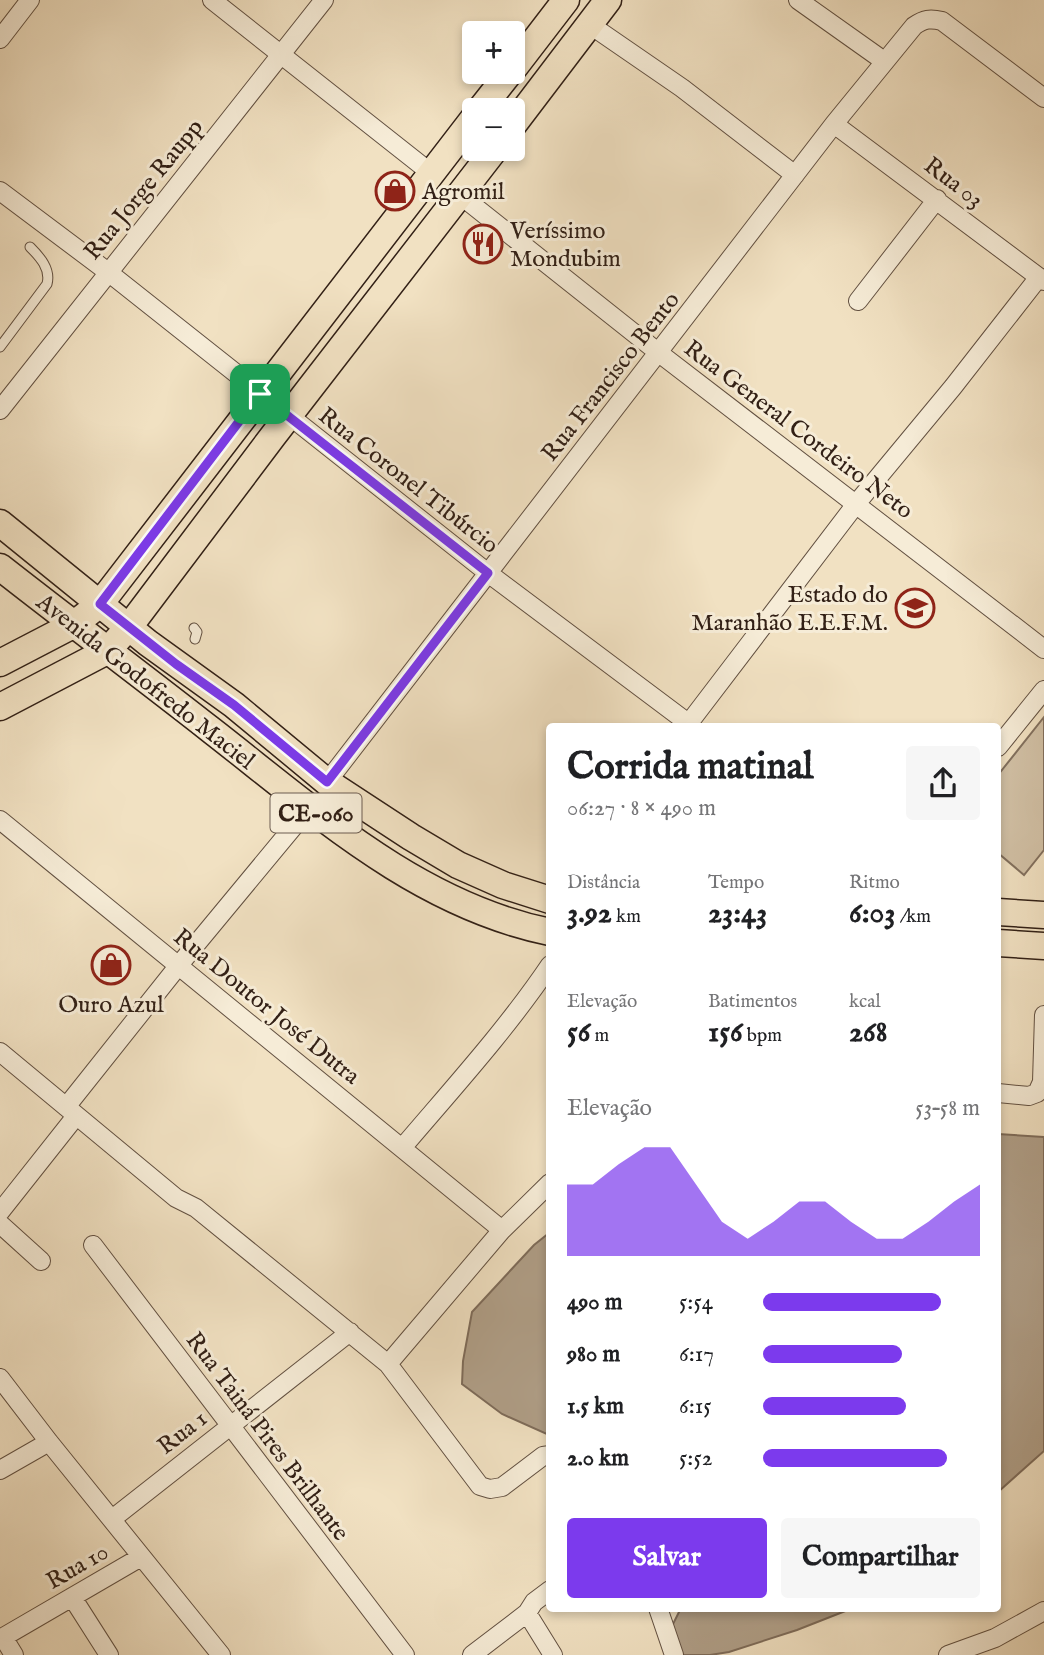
<!DOCTYPE html>
<html lang="pt">
<meta charset="utf-8">
<style>
body{margin:0;font-family:"IM FELL English",serif;background:#f6f6f6;color:#202124;height:100vh;display:flex;flex-direction:column;font-size:26px;white-space:nowrap}
*{box-sizing:border-box;margin:0}
p{font-size:23px;color:#757577}
.icon{flex:none;width:38px;height:38px;fill:none;stroke:currentColor;stroke-width:2;stroke-linecap:round;stroke-linejoin:round}
.map{position:relative;flex:1;overflow:hidden}
.details{position:absolute;left:546px;top:723px;width:455px;height:889px;display:flex;flex-direction:column;background:#fff;border-radius:7px;box-shadow:0 4px 10px #0003}
.details>*{flex:none}
.controls{position:absolute;left:462px;top:21px;display:grid;gap:14px}
.controls a{display:grid;place-items:center;width:63px;height:63px;border-radius:7px;background:#fff;box-shadow:0 4px 10px #0003;font-size:35px}
.pin{position:absolute;display:grid;place-items:center;width:60px;height:60px;color:#fff;margin:-30px;border-radius:14px;box-shadow:0 4px 10px #0006}
.round{display:grid;place-items:center;flex:none;width:74px;height:74px;border-radius:7px;background:#f6f6f6}
.head{display:flex;align-items:center;justify-content:space-between;height:119px;padding:0 21px}
h1{font-size:38px;font-weight:700;line-height:52px}
.metrics{display:grid;grid-template-columns:repeat(3,1fr);gap:10px;height:119px;padding:7px 21px}
.metrics div{display:grid;align-content:center}
.metrics b{font-size:30px;font-weight:700}
.metrics small{font-size:19px;font-weight:400}
.metrics p{font-size:19px}
.chart{height:196px;padding:14px 21px}
.chart p{display:flex;justify-content:space-between}
.chart svg{width:100%;height:126px;margin-top:7px;fill:#7c3aed;opacity:.7}
.action{display:flex;gap:14px;margin-top:auto;padding:14px 21px}
.action a{flex:1;height:80px;border-radius:7px;background:#7c3aed;color:#fff;font-size:28px;font-weight:700;line-height:80px;text-align:center}
.action a+a{background:#f6f6f6;color:#202124}
ul{padding:0 21px;list-style:none;font-size:23px}
li{display:grid;grid-template-columns:112px 84px 1fr;align-items:center;height:52px}
li i{height:18px;border-radius:9px;background:#7c3aed}
.map>svg:first-child{display:block}
.pitch{fill:#d1c0a5;stroke:#82705e;stroke-width:2}
.water{fill:#b09f88;stroke:#7e6c5a;stroke-width:2}
.lines{fill:none;stroke-linecap:round;stroke-linejoin:round}
.service-casing{stroke:#625041;stroke-width:11}
.minor-casing{stroke:#625041;stroke-width:20}
.primary-casing{stroke:#322016;stroke-width:29}
.service{stroke:#f6ecd7;stroke-width:9}
.minor{stroke:#f6ecd7;stroke-width:18}
.primary{stroke:#f1e1c2;stroke-width:26}
.route-casing{stroke:#fff;stroke-width:14}
.route{stroke:#7c3aed;stroke-width:9}
.labels{text-anchor:middle;stroke-width:6;stroke-linejoin:round;paint-order:stroke}
.shield{fill:#f6ecd7;stroke:#6d5d50;stroke-width:2}
.shield-label{font-size:23px;font-weight:bold;fill:#322016}
.street-label{font-size:24px;fill:#322016;stroke:#f6ecd7}
.poi-label{font-size:24px;fill:#322016;stroke:#f6ecd7;text-anchor:start}
</style>
<div class="map">
<svg width="1044" height="1655" viewBox="0 0 1044 1655">
<rect width="100%" height="100%" fill="#f1e1c2"/>
<filter id="stains"><feTurbulence type="fractalNoise" baseFrequency=".00286" numOctaves="4"/><feColorMatrix values="0 0 0 0 .2 0 0 0 0 .09 0 0 0 0 .02 0 0 0 .5 -.17"/></filter>
<radialGradient id="worn" r=".72"><stop offset=".6" stop-color="#630" stop-opacity="0"/><stop offset="1" stop-color="#630" stop-opacity=".3"/></radialGradient>
<path class="pitch" d="M1044,717V850L1024,875L998,853V775Z"/>
<path class="water" d="M998,1134L1044,1137V1451L998,1492Z
M549,1233V1435L502,1414L462,1384L463,1361L472,1312L534,1245Z
M681,1608H853L797,1630L729,1652L710,1655H679L670,1630Z"/>
<g class="lines">
<defs>
<path id="service" d="M0,347L47,284C51,269 40,257 30,247
M194,628L197,632L195,639"/>
<path id="minor" d="M212,0L431,173
M798,0L884,61
M589,24L682,88L795,175
M0,39L30,0
M834,124L1044,281
M0,191L108,272L488,573L692,726
M460,195L659,353L1044,649
M858,301L937,199
M0,410L324,0
M689,723L856,504L953,387L1039,277
M998,747L1044,690
M327,782L834,124L914,26C924,19 930,18 942,21L1044,98
M0,820L502,1230
M0,1052L176,1198L196,1208L388,1364L480,1486L490,1489L502,1487L543,1456L550,1455
M998,1093L1029,1096L1037,1093L1042,1082L1044,1015
M66,1107L179,965L309,808
M402,1148C453,1088 506,1030 550,965
M0,1212L76,1116
M0,1224L41,1261
M93,1245L405,1655
M388,1364L502,1230L550,1183
M0,1378L49,1442L221,1655
M0,1470L49,1442
M112,1519L350,1332
M72,1597L109,1655
M658,1608L674,1655
M527,1613L553,1655
M3,1637L14,1655
M0,1639L141,1557
M472,1655L527,1613L534,1602L550,1590
M948,1655L995,1638L1044,1611"/>
<path id="primary" d="M513,69L566,0
M480,110L510,72
M513,125L608,0
M0,523L148,643L234,705L327,782L411,837L458,865L503,885L550,900
M0,567C70,622 141,675 211,730C314,810 417,905 550,932
M0,663L73,625L100,604L474,118
M0,707L107,651L129,627L273,436L495,149
M998,912L1044,915
M998,943L1044,946"/>
</defs>
<use href="#service" class="service-casing"/>
<use href="#minor" class="minor-casing"/>
<use href="#primary" class="primary-casing"/>
<use href="#service" class="service"/>
<use href="#minor" class="minor"/>
<use href="#primary" class="primary"/>
</g>
<g class="lines">
<defs>
<path id="route" d="M260,394L488,573L327,782L234,705L176,664L100,604Z"/>
</defs>
<use href="#route" class="route-casing"/>
<use href="#route" class="route"/>
</g>
<defs>
<symbol id="shop-ring" viewBox="-11 -11 22 22"><circle r="9.5" fill="#f6ecd7" stroke="#8f2418" stroke-width="1.5"/><path d="M-5-2.5h2.3a2.7 3.5 0 0 1 5.4 0H5L5.5 6h-11ZM-1.5-2.5h3a1.5 2.3 0 0 0-3 0Z" fill="#8f2418"/></symbol>
<symbol id="restaurant-ring" viewBox="-11 -11 22 22"><circle r="9.5" fill="#f6ecd7" stroke="#8f2418" stroke-width="1.5"/><path d="M-5-6h1v4h1v-4h1v4h1v-4h1v5L-1.5 .5V6h-2V.5L-5-1ZM5-6V6H3V1.5H1.5Q1.5-4 5-6Z" fill="#8f2418"/></symbol>
<symbol id="school-ring" viewBox="-11 -11 22 22"><circle r="9.5" fill="#f6ecd7" stroke="#8f2418" stroke-width="1.5"/><path d="M0-5L7-2L0 1L-7-2ZM-4 1L0 2.5L4 1V4Q0 6-4 4Z" fill="#8f2418"/></symbol>
</defs>
<g fill-rule="evenodd">
<use href="#shop-ring" x="373" y="169" width="44" height="44"/>
<use href="#restaurant-ring" x="461" y="222" width="44" height="44"/>
<use href="#school-ring" x="893" y="586" width="44" height="44"/>
<use href="#shop-ring" x="89" y="943" width="44" height="44"/>
</g>
<g class="labels">
<rect class="shield" x="270.5" y="793.5" width="91" height="39" rx="5"/>
<g class="shield-label">
<text x="316" y="821">CE-060</text>
</g>
<g class="street-label">
<text transform="translate(954 182) rotate(37)" y="8">Rua 03</text>
<text transform="translate(143 189) rotate(-51)" y="8">Rua Jorge Raupp</text>
<text transform="translate(610 376) rotate(-52)" y="8">Rua Francisco Bento</text>
<text transform="translate(799 429) rotate(37)" y="8">Rua General Cordeiro Neto</text>
<text transform="translate(409 480) rotate(38)" y="8">Rua Coronel Tibúrcio</text>
<text transform="translate(146 681) rotate(38)" y="8">Avenida Godofredo Maciel</text>
<text transform="translate(267 1006) rotate(39)" y="8">Rua Doutor José Dutra</text>
<text transform="translate(182 1432) rotate(-38)" y="8">Rua 1</text>
<text transform="translate(268 1436) rotate(53)" y="8">Rua Tainá Pires Brilhante</text>
<text transform="translate(77 1566) rotate(-30)" y="8">Rua 10</text>
</g>
<g class="poi-label">
<text x="422" y="199">Agromil</text>
<text x="510" y="238">Veríssimo<tspan x="510" dy="28">Mondubim</tspan></text>
<text x="888" y="602" text-anchor="end">Estado do<tspan x="888" dy="28">Maranhão E.E.F.M.</tspan></text>
<text x="111" y="1012" text-anchor="middle">Ouro Azul</text>
</g>
</g>
<rect width="100%" height="100%" filter="url(#stains)"/>
<rect width="100%" height="100%" fill="url(#worn)"/>
</svg>
<div class="controls">
<a>+</a>
<a>−</a>
</div>
<div class="pin" style="left:260px;top:394px;background:#1e9e55"><svg class="icon" aria-label="arrive" viewBox="0 0 24 24"><path d="M6 21V4h12l-3 4 3 4H6"/></svg></div>
<section class="details">
<div class="head"><div><h1>Corrida matinal</h1><p>06:27 · 8 × 490 m</p></div><a class="round"><svg class="icon" aria-label="share" viewBox="0 0 24 24"><path d="M12 15V3M7 8l5-5 5 5M5 13v7h14v-7"/></svg></a></div>
<div class="metrics">
<div><p>Distância</p><b>3.92<small> km</small></b></div>
<div><p>Tempo</p><b>23:43</b></div>
<div><p>Ritmo</p><b>6:03<small> /km</small></b></div>
</div>
<div class="metrics">
<div><p>Elevação</p><b>56<small> m</small></b></div>
<div><p>Batimentos</p><b>156<small> bpm</small></b></div>
<div><p>kcal</p><b>268</b></div>
</div>
<div class="chart"><p><span>Elevação</span>53–58 m</p>
<svg viewBox="0 0 160 44" preserveAspectRatio="none"><path d="M0 44V19L10 19L20 12L30 6L40 6L50 19L60 32L70 38L80 32L90 25L100 25L110 32L120 38L130 38L140 32L150 25L160 19V44z"/></svg>
</div>
<ul>
<li><b>490 m</b>5:54<i style="width:82%"></i></li>
<li><b>980 m</b>6:17<i style="width:64%"></i></li>
<li><b>1.5 km</b>6:15<i style="width:66%"></i></li>
<li><b>2.0 km</b>5:52<i style="width:85%"></i></li>
</ul>
<div class="action"><a>Salvar</a><a>Compartilhar</a></div>
</section>
</div>
